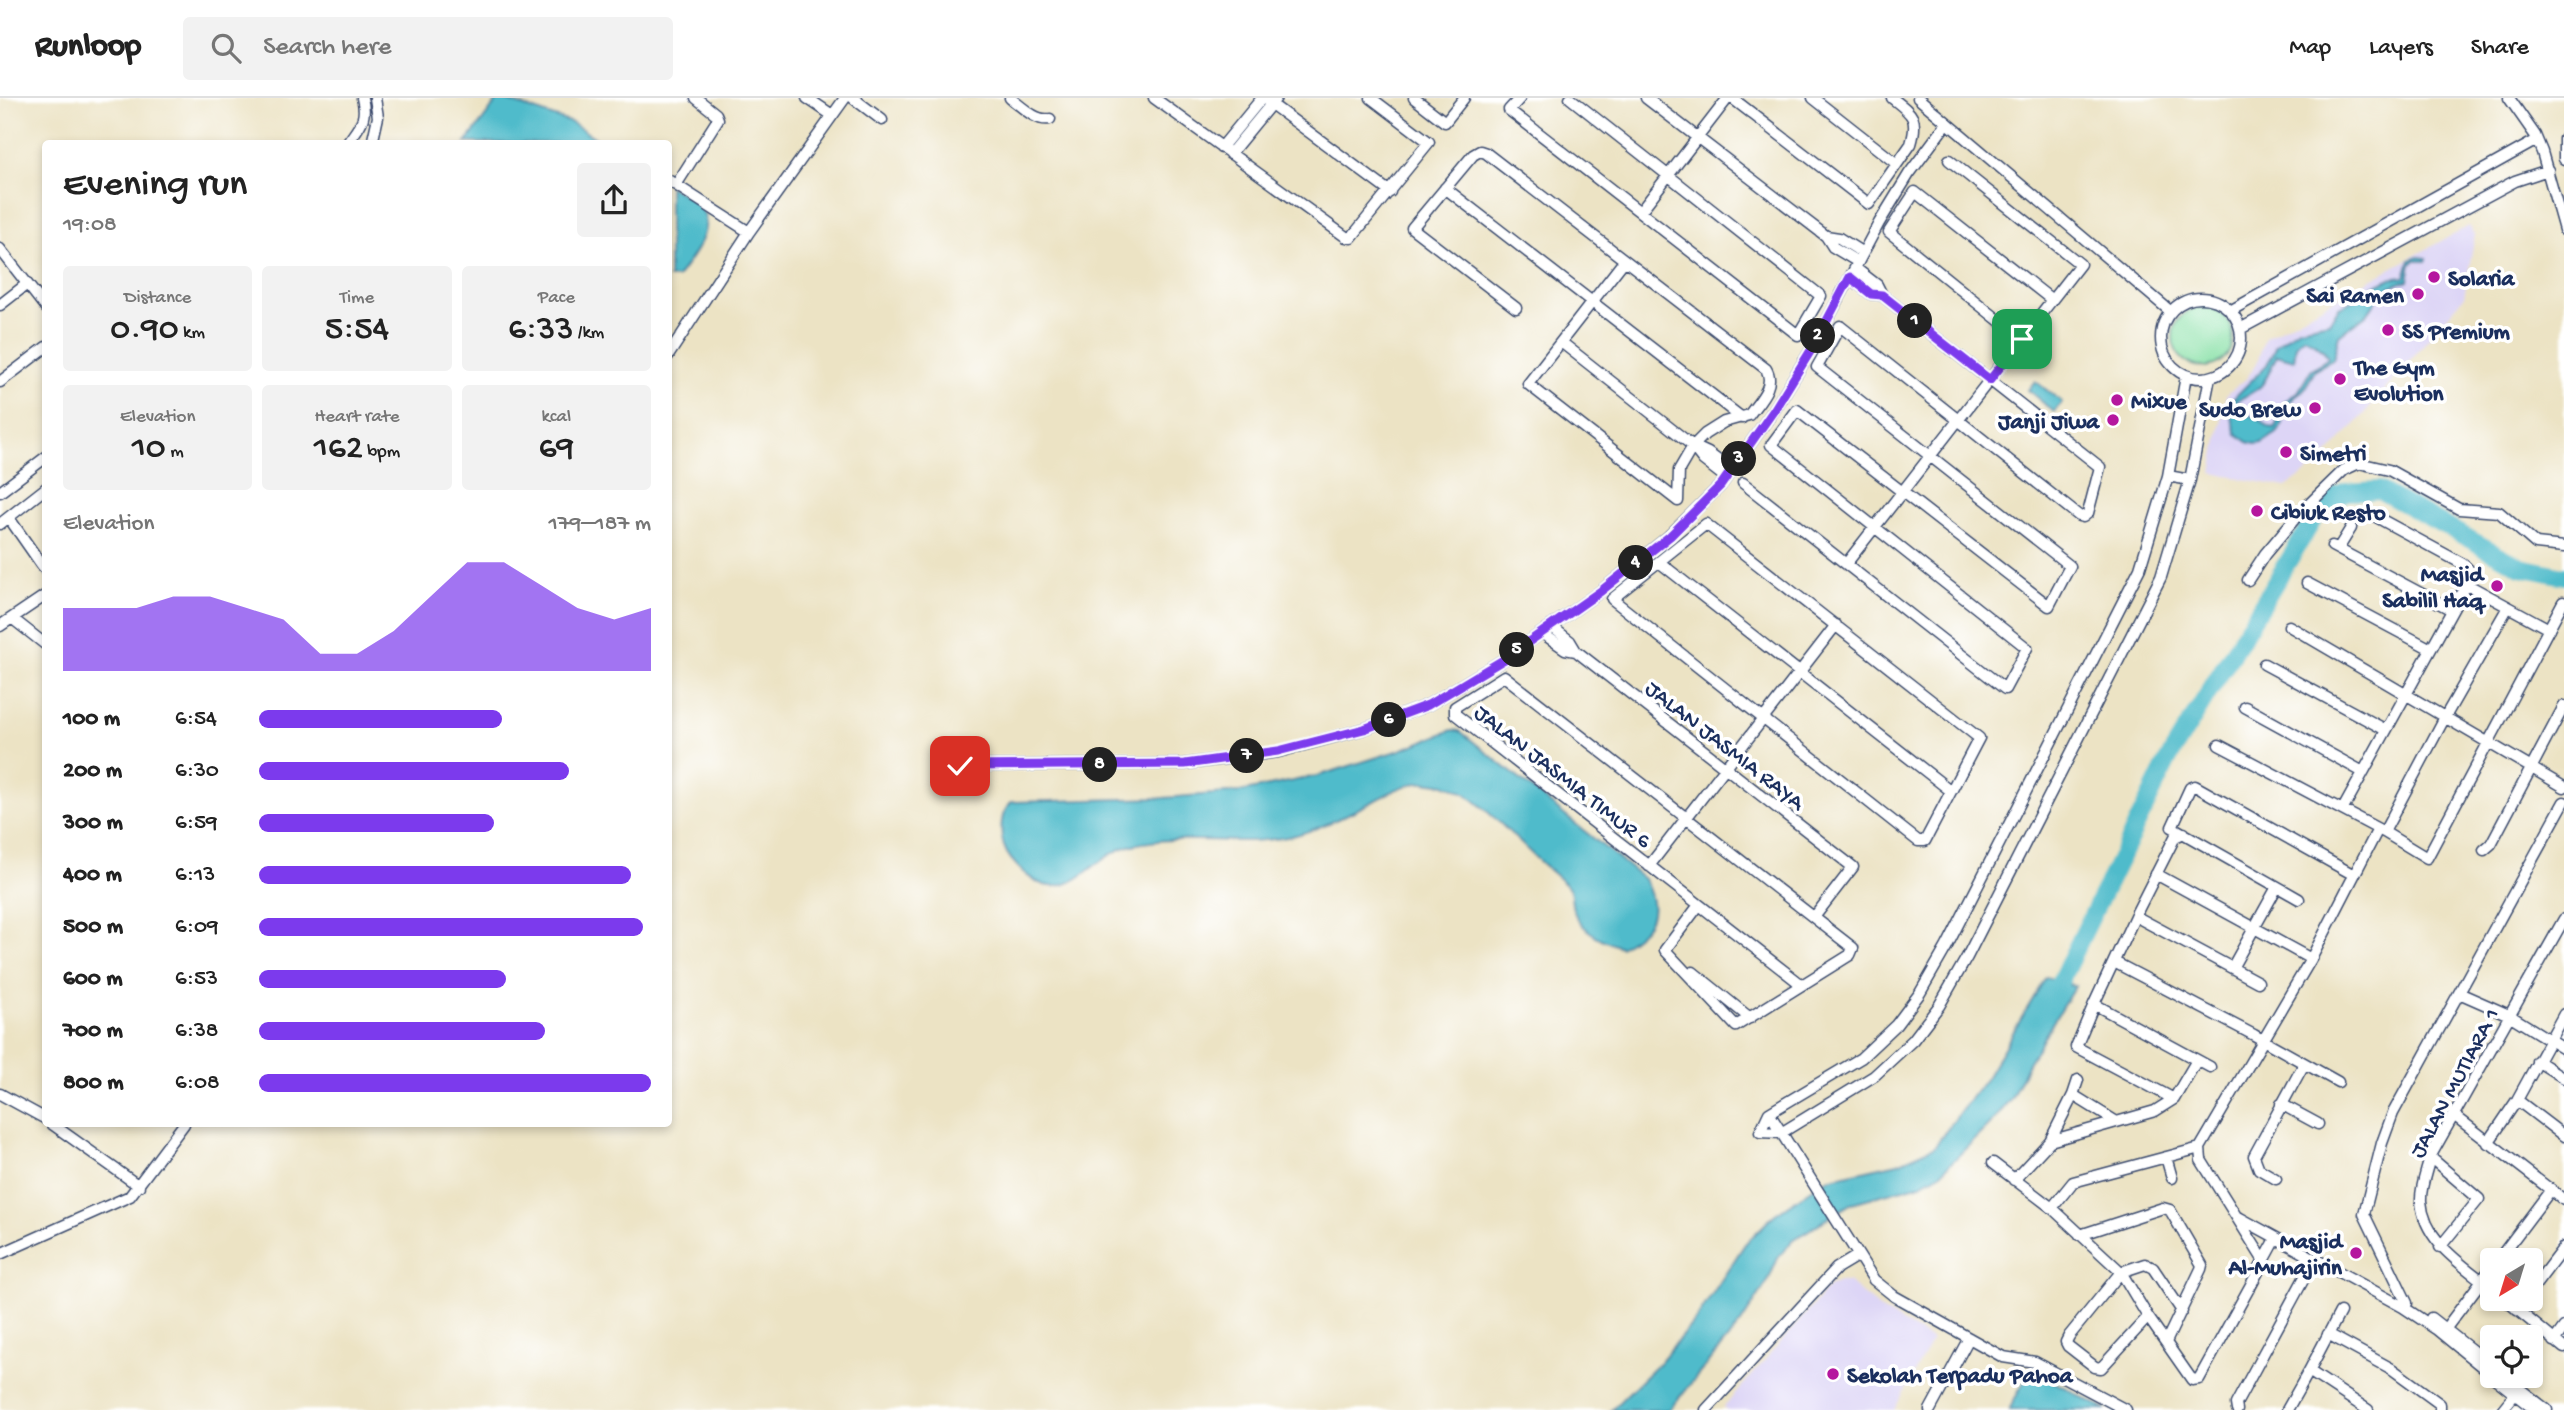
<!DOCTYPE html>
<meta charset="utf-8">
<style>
body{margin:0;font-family:"Gochi Hand",sans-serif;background:#f2f2f2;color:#222;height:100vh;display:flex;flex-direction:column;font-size:26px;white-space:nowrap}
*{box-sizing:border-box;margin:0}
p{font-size:23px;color:#767676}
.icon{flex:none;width:38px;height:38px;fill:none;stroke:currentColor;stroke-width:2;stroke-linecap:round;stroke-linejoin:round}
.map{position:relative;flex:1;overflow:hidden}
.details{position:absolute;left:42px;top:42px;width:630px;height:987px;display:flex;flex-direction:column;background:#fff;border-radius:7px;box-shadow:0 4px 10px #0003}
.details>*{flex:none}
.needle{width:46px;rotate:218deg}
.controls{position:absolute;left:2480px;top:1150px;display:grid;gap:14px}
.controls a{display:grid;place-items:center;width:63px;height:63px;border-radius:7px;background:#fff;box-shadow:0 4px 10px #0003;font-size:35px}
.pin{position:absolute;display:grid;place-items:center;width:60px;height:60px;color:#fff;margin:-30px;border-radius:14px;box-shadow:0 4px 10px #0006}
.km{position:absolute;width:35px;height:35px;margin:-18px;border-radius:50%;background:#222;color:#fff;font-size:19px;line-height:35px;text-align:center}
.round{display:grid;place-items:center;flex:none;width:74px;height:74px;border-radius:7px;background:#f2f2f2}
.headline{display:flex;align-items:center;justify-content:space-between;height:119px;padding:0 21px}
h1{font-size:38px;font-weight:600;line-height:52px}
.figures{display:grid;grid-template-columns:repeat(3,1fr);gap:10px;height:119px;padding:7px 21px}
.figures div{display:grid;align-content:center;border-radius:7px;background:#f2f2f2;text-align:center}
.figures b{font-size:35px;font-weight:600}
.figures small{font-size:19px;font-weight:400}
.figures p{font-size:19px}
.chart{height:196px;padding:14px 21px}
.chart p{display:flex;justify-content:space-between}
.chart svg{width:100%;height:126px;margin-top:7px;fill:#7c3aed;opacity:.7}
ul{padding:0 21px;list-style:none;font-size:23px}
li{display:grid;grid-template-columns:112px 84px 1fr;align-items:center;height:52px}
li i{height:18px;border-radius:9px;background:#7c3aed}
header{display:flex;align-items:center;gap:42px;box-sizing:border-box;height:98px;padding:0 35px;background:#fff;border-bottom:2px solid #e0e0e0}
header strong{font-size:33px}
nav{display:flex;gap:38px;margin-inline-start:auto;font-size:24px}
.search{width:490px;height:63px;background:#f2f2f2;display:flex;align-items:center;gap:18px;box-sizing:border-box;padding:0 24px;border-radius:7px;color:#767676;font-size:26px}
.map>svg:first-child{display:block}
.built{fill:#ddd5f6}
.green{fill:#86e0a5;stroke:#508882;stroke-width:2}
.water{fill:#4fbbcb;stroke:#357594;stroke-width:2;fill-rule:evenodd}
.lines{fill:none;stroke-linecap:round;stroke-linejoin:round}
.river{stroke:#4fbbcb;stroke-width:18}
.minor-casing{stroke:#3a4a6d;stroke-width:13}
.minor{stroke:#fff;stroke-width:10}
.route-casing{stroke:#fff;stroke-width:14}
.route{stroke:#7c3aed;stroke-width:9}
.poi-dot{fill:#b5179e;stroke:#fff;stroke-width:2.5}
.labels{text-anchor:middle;stroke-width:7;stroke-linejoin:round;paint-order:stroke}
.poi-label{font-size:23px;font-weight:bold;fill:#1b2f5e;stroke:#fff;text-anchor:start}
.street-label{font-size:23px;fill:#1b2f5e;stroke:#fff}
</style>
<header>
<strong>Runloop</strong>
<div class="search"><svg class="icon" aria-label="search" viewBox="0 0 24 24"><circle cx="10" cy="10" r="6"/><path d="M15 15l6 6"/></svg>Search here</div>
<nav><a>Map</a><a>Layers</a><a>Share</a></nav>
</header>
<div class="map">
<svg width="2564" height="1312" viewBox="0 0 2564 1312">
<rect width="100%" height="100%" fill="#fff"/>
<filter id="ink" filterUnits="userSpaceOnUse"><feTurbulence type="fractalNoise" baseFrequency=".0143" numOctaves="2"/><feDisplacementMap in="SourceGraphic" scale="14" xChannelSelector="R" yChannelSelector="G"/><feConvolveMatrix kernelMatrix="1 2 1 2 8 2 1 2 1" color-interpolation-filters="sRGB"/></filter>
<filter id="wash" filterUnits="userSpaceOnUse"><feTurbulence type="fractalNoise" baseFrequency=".00686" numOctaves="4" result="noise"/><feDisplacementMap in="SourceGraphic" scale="28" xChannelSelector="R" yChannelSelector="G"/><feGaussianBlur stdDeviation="1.57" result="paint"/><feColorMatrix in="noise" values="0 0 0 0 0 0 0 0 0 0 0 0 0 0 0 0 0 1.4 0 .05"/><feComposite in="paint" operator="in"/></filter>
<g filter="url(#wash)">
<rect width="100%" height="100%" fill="#ece3c4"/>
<path class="built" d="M2469,128L2475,136L2464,199L2362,319L2318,367L2286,389L2212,375L2226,297L2247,280L2258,262L2265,239Z
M1839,1184H1848L1883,1213L1932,1242L1894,1312H1727L1723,1310L1830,1188Z"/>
<path class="green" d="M2173 239a30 30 0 1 1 60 0a30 30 0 1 1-60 0Z"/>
<path class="water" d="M499,0L572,25L603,45H466Z
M669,88C678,94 695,101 701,110C716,133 689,162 677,180H669Z
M2418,159L2427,160L2426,163H2414L2411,166L2408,182L2385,190L2367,216L2339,237L2333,261L2316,271L2304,291L2287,306L2280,331L2277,335L2262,345L2255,346L2248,344L2237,336L2230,315L2233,301L2267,267L2276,247L2299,230L2329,224L2339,209L2360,200L2372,189L2389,181L2405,179L2410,162ZM2303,239C2310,240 2326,252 2328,260L2311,272L2298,294L2284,304L2275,330L2269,329L2259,320L2238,315L2235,307L2238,302C2268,286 2262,288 2277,257L2294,262L2296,247Z
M2035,283L2062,304L2054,314L2028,292Z
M1452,632L1460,633L1644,781C1662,816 1651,829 1621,849C1602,843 1580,832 1573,811C1571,805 1572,796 1569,791C1564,783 1552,775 1546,769C1521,747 1490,712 1463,694C1459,692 1454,689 1449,688C1439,686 1427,683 1418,685C1402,687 1387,696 1374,703C1349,715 1323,730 1296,737C1242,751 1187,734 1133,747C1085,758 1064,825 1011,761C999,746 997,716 1012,704L1163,700L1240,694L1321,677L1400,652Z
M2046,879L2075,888L2028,965L2011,1001L1993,1023L1942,1074L1921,1086L1852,1105L1793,1142L1778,1160L1768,1183L1741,1225L1669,1312H1611L1660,1264L1696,1221L1745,1146L1774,1117L1827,1081L1898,1065L1934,1049L1986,980Z
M2027,1278L2047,1280L2106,1312H2009Z"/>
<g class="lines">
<path class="river" d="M2050,904L2169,660L2315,419L2329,402L2346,394L2379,392L2521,469L2564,478"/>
</g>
</g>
<g filter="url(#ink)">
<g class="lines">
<defs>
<path id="minor" d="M807,0L832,17
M853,0L882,22
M1010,0C1021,8 1036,24 1050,21
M1154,0L1346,139L1351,140L1429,44L1371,0
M1263,0L1390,94
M1414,0L1445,24L1464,0
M1520,0L1509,12L1798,237L1821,198L1570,0
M1646,0L1826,138L1833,149L1858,164
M1732,0L1869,106L1911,46C1919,19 1912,16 1892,0
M1813,0L1897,66
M1918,0L2170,213
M2509,0L2535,37L2542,54L2564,132
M2564,41V61
M347,46C359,28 368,22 362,0
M372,46L378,19L375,0
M1221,50L1262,0
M1230,56L1276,0
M668,82L749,134
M676,87L718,21L716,16L696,0
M1445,90L1742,320
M1640,114L1728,0
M1826,138L1839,140L1863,155
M0,151L46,210
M1624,163L1528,286L1678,403
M1850,179L1871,196L1882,197
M2161 240a40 40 0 1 1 80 0a40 40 0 1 1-80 0Z
M0,207L27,186
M1516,210L1412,130L1473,57L1480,53L1486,55L1766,271C1776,287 1759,303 1749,317L1724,324L1705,336L1693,348L1679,372L1678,403
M2230,213L2537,42
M2240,231L2515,83L2548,72
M2022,241L1889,134L1915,94L2052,202
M1561,244L1693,348L1708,355L1731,372
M668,258L749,134L845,0
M2186,278L2168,378L2140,470L1947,848L1920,895L1896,927L1861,960L1769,1015L1760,1034L1781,1035L1874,978L1913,942L1939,908L1967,859L2161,479L2190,382L2210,279
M0,284L46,249
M1693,349L1703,362L1726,380
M2168,378L2190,382
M1743,385L2005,591L2027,550L1771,347L1797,312L2049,508L2070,468L1817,269L1840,228L2079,418L2083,419L2088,415L2100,369L1882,197L1877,187L1855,170
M0,394L46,359
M9,420L46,473
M0,426L46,390
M1706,426L1979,640L1925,743H1918L1612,501Z
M2332,448L2452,512
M2338,451L2351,430
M1659,464L1951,693
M1846,466L2080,166L1949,62
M2248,482L2265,456L2297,418L2344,372L2359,365L2389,372L2459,411L2499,414L2536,446L2564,449
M2307,485L2431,551
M2468,487L2549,531
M13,521L46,547
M0,528L46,497
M1551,528L1570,543L1576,553L1853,769L1815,818
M2289,528L2564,689
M1542,535L1565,551L1576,553
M2264,566L2386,632
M2245,609L2363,674
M2219,647L2384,734L2427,760L2563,504
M960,668L1185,666L1278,654L1364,631L1428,607L1503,562L1601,493L1669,438L1721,387L1774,312L1813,249L1879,125L1909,76L1947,25
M2343,711L2470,480L2469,472L2463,466L2369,415
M2384,734L2445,619L2508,509
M2484,752L2491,746L2564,608
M1649,768L1836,527
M2156,776L2311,861
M2299,801L2172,729L2190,690L2195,688L2354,777
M2135,818L2175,739L2184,735
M1665,852L1736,928L1850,857L1853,850L1504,578L1455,609V616L1802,887
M1665,852L1699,807
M2114,864L2254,937L2338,984
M2232,870L2258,884
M1693,874L1750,920
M2459,895L2509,917L2564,951
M2094,906L2135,818L2232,870L2277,789
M2537,963L2564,980
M0,996L46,1021
M2073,997L2115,1023
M2174,1001L2197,962
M2517,1002L2564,1038
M2281,1006L2318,1026
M1769,1015L1874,1182L1894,1198L2003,1259L2035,1264L2126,1312
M2455,1018L2564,1102
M52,1026L139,1088
M2050,1043L2155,1013L2174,1001L2076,949L2094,906L2210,969
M2488,1045L2517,1002L2564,916
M2166,1059L2172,1080
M2430,1059L2479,1101L2440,1149
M1993,1065L2052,1110L2121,1174L2148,1219L2192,1282L2199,1281L2264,1163L2201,1062L2200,1050L2311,861L2378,731
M2276,1081L2259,1071L2254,1058L2304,966
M2014,1082L2050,1043L2073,997L2078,982
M2052,1110L2073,1084L2200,1050
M2240,1120L2403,1209L2436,1231L2492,1277
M2080,1137L2163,1110L2170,1112L2202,1167L2201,1171L2166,1244
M0,1156L130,1098L184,1026
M2498,1162L2550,1093
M2264,1163L2276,1141
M2492,1191C2464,1167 2424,1145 2421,1103C2420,1089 2427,1073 2430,1059L2564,821
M2530,1194L2564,1149
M2503,1200L2564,1250
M2407,1205L2364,1116L2382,1045L2393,1015L2564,704
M2517,1212L2526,1200
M2148,1219L2101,1270L2095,1269L2068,1248L2066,1244L2069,1238L2121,1174L2145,1166L2153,1170L2182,1213
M2431,1220L2492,1268
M2446,1230L2492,1169
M2328,1236L2392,1271L2440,1306V1312
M2554,1243L2564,1229
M2309,1273L2340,1214
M2492,1278L2535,1312
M2503,1278L2547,1312
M1706,1312L1837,1170L1857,1158
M1930,1312L1969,1240
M2237,1312L2236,1306L2314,1162
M2287,1312L2309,1273L2368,1312
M2502,1312L2519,1291"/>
</defs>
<use href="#minor" class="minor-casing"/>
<use href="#minor" class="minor"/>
</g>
</g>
<g class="lines" filter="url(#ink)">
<defs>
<path id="route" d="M960,668L1185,666L1278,653L1364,631L1428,607L1503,562L1601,493L1670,438L1721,387L1774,312L1813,249L1850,179L1871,196L1882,197L1990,282L2022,241"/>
</defs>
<use href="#route" class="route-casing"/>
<use href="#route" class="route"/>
</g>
<g class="poi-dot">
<circle cx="2434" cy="179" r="7"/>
<circle cx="2418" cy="196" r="7"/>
<circle cx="2388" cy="232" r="7"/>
<circle cx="2340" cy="281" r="7"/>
<circle cx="2117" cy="302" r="7"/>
<circle cx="2315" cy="310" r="7"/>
<circle cx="2113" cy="322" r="7"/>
<circle cx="2286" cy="354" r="7"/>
<circle cx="2257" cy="413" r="7"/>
<circle cx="2497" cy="488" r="7"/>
<circle cx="2356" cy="1155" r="7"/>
<circle cx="1833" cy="1276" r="7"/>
</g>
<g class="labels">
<g class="poi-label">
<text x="2448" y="187">Solaria</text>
<text x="2404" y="204" text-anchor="end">Sai Ramen</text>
<text x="2402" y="240">SS Premium</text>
<text x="2354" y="276">The Gym<tspan x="2354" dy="26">Evolution</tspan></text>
<text x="2131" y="310">Mixue</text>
<text x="2301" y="318" text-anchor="end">Sudo Brew</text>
<text x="2099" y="330" text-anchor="end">Janji Jiwa</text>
<text x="2300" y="362">Simetri</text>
<text x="2271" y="421">Cibiuk Resto</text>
<text x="2483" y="483" text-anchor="end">Masjid<tspan x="2483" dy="26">Sabilil Haq</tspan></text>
<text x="2342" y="1150" text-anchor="end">Masjid<tspan x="2342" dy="26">Al-Muhajirin</tspan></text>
<text x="1847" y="1284">Sekolah Terpadu Pahoa</text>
</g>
<g class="street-label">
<text transform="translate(1726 646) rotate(38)" y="8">JALAN JASMIA RAYA</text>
<text transform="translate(1564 677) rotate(38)" y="8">JALAN JASMIA TIMUR 6</text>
<text transform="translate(2453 984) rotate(-62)" y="8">JALAN MUTIARA 1</text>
</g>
</g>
</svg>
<div class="controls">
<a><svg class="needle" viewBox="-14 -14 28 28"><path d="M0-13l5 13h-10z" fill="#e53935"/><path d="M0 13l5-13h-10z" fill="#767676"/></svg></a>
<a><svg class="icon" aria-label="locate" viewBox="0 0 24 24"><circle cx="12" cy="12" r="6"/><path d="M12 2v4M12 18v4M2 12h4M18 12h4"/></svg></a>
</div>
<div class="pin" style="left:2022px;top:241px;background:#1e9e55"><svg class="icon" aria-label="arrive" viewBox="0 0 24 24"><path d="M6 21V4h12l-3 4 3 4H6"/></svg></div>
<div class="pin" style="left:960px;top:668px;background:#d93025"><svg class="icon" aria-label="check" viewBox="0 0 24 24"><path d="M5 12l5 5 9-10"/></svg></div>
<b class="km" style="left:1915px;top:223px">1</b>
<b class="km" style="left:1818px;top:238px">2</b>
<b class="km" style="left:1739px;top:361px">3</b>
<b class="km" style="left:1636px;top:465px">4</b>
<b class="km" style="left:1517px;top:552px">5</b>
<b class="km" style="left:1389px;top:622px">6</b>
<b class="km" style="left:1247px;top:658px">7</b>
<b class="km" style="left:1100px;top:667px">8</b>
<section class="details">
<div class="headline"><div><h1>Evening run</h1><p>19:08</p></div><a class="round"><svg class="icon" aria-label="share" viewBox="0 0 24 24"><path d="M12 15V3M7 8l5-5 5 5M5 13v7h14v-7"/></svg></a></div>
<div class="figures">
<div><p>Distance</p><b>0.90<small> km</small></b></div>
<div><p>Time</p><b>5:54</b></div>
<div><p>Pace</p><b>6:33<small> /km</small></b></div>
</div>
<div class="figures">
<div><p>Elevation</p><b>10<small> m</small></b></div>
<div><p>Heart rate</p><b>162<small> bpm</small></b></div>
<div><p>kcal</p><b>69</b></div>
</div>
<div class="chart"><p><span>Elevation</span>179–187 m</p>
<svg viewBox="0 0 160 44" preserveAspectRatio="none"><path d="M0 44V22L10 22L20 22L30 18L40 18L50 22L60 26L70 38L80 38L90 30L100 18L110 6L120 6L130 14L140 22L150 26L160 22V44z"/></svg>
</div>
<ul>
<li><b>100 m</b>6:54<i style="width:62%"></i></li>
<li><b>200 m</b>6:30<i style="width:79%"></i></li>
<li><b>300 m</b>6:59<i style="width:60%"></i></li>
<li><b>400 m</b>6:13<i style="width:95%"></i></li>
<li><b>500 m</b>6:09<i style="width:98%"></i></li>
<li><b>600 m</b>6:53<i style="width:63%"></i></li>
<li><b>700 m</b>6:38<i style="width:73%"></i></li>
<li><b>800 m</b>6:08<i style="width:100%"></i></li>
</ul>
</section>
</div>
